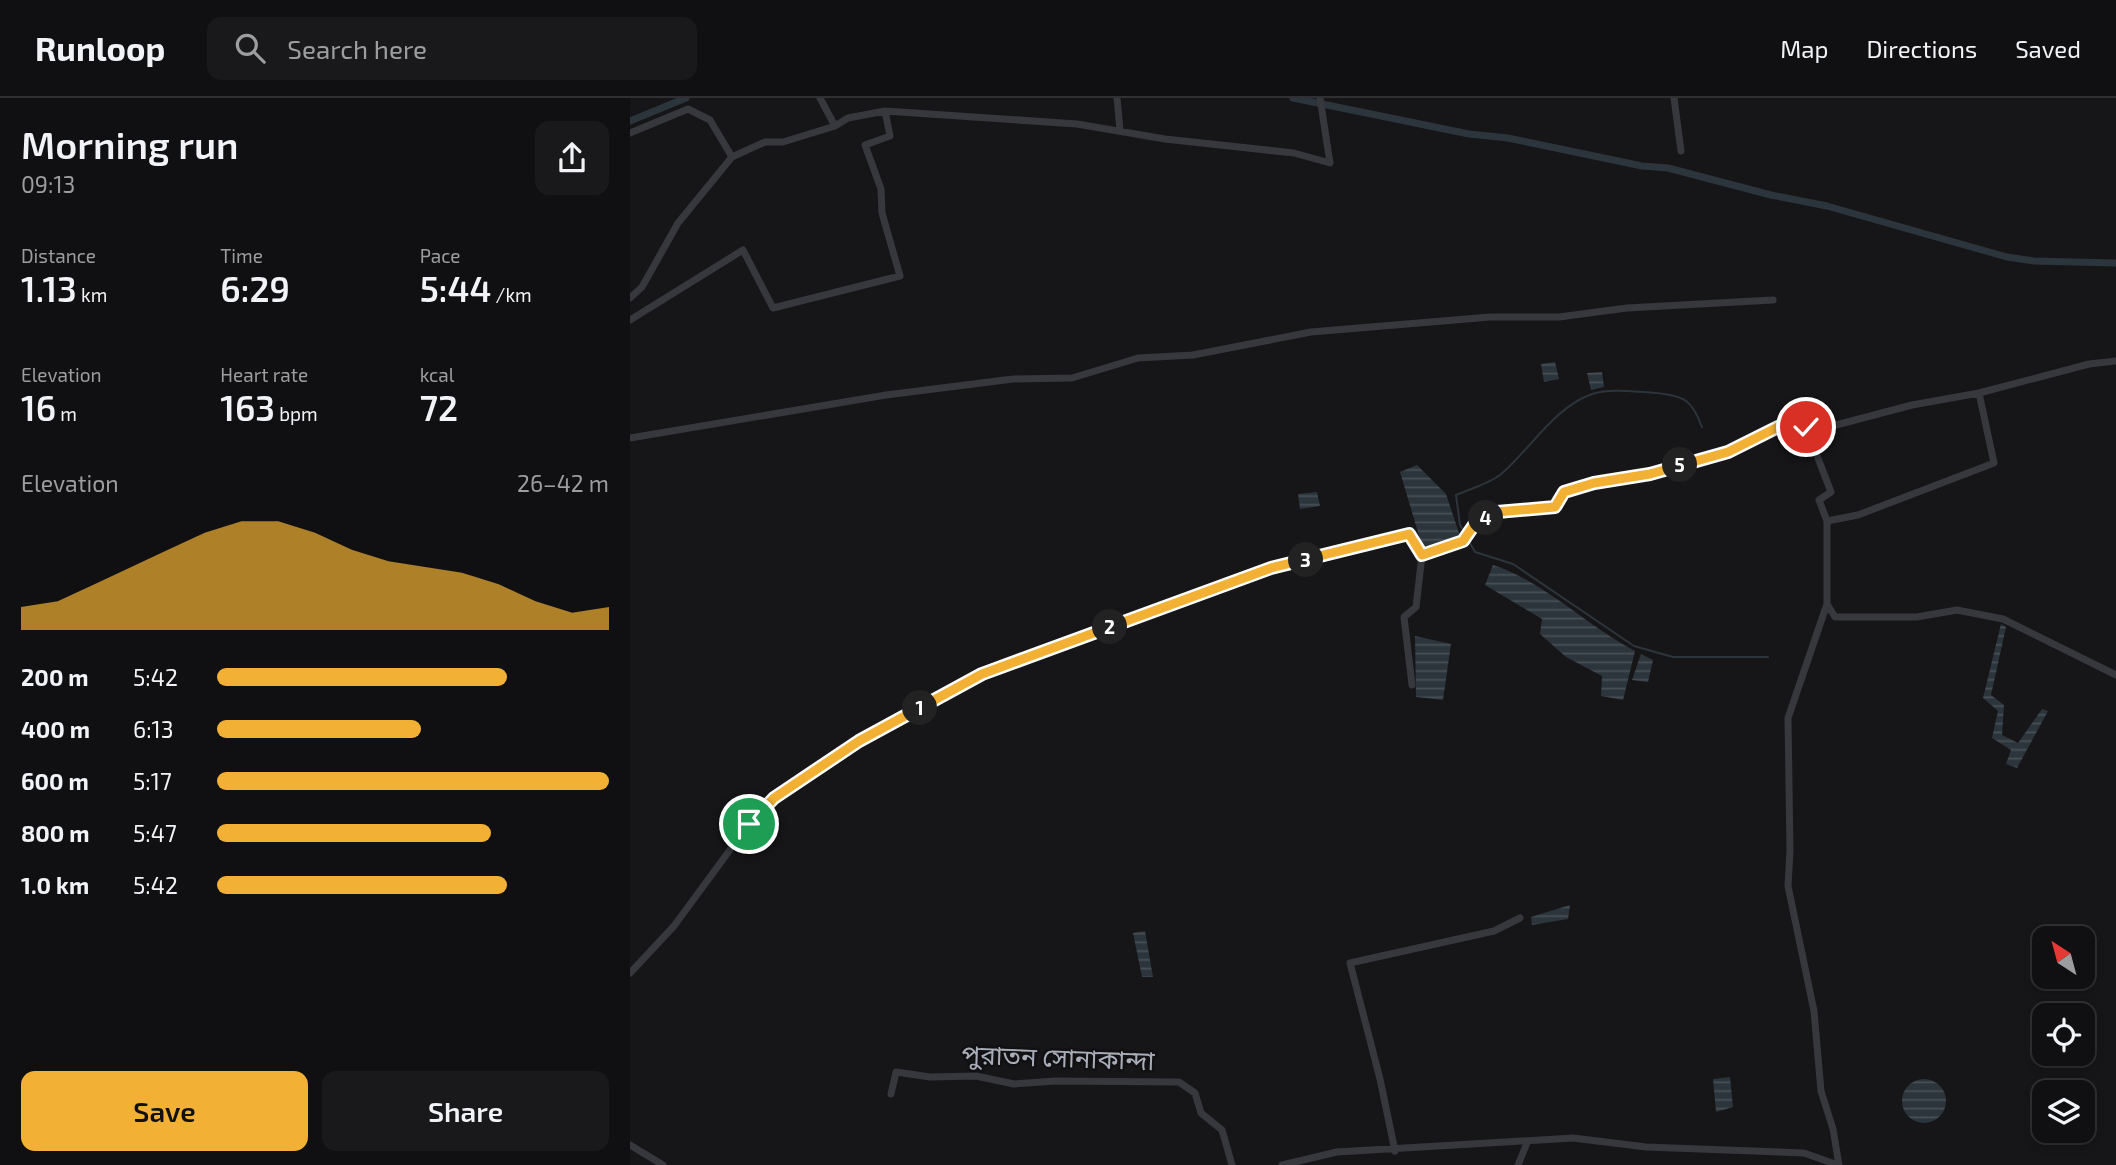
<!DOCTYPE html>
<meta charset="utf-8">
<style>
body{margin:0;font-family:"Exo 2","Noto Sans Bengali",sans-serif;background:#19191b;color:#f1f3f6;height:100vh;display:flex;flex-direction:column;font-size:26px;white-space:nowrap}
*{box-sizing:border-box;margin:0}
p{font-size:23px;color:#9c9d9f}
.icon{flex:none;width:38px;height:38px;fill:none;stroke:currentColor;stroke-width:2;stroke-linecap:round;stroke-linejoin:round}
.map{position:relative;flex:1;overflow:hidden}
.details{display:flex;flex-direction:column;background:#101012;width:630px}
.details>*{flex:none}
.needle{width:46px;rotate:324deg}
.tools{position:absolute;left:1402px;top:828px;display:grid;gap:14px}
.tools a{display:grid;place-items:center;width:63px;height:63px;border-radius:14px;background:#101012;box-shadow:0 4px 10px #0003,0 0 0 2px #303032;font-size:35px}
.pin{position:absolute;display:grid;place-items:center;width:60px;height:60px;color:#fff;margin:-30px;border:4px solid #fff;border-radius:50%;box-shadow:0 2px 7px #0007}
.km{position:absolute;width:35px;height:35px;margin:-18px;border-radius:50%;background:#222;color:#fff;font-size:19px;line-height:35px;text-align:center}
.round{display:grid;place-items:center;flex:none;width:74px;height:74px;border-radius:14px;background:#19191b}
.headline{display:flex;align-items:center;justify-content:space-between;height:119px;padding:0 21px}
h1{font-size:38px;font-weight:600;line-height:52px}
.stats{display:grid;grid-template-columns:repeat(3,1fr);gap:10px;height:119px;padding:7px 21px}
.stats div{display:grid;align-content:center}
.stats b{font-size:35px;font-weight:600}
.stats small{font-size:19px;font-weight:400}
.stats p{font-size:19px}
.chart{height:196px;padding:14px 21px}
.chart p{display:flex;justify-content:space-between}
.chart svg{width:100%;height:126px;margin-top:7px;fill:#f2b134;opacity:.7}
.cta{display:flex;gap:14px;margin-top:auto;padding:14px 21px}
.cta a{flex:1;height:80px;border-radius:14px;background:#f2b134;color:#111;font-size:28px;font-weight:600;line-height:80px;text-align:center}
.cta a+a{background:#19191b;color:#f1f3f6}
ul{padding:0 21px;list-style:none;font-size:23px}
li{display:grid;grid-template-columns:112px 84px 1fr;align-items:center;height:52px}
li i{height:18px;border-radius:9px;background:#f2b134}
header{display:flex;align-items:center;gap:42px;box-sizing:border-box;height:98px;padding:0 35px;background:#101012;border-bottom:2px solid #303032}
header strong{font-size:33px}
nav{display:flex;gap:38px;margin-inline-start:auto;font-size:24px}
.search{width:490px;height:63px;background:#19191b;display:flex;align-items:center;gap:18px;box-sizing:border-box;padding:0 24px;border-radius:14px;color:#9c9d9f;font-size:26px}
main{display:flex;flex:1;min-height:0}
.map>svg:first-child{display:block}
.water{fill:url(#water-rules)}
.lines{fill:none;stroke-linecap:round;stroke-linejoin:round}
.stream{stroke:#2c353c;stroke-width:2}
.canal{stroke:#2c353c;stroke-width:7}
.street{stroke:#37383d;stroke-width:7}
.route-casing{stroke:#fff;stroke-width:14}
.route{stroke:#f2b134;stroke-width:9}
.labels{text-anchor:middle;stroke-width:5;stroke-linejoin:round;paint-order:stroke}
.street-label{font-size:26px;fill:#a8adb8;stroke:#111113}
</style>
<header>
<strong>Runloop</strong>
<div class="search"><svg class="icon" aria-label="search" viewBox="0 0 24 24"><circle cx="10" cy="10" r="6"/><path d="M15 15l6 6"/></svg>Search here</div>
<nav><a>Map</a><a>Directions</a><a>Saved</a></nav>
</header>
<main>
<section class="details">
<div class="headline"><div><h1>Morning run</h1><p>09:13</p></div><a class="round"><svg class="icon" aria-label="share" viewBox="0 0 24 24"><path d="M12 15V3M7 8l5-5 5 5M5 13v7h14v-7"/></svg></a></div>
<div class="stats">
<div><p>Distance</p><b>1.13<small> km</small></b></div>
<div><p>Time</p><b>6:29</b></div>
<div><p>Pace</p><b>5:44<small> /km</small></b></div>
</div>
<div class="stats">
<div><p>Elevation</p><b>16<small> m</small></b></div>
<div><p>Heart rate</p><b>163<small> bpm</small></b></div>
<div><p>kcal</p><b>72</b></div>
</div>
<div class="chart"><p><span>Elevation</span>26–42 m</p>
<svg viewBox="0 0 160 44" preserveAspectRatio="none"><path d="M0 44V36L10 34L20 28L30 22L40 16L50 10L60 6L70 6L80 10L90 16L100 20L110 22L120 24L130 28L140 34L150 38L160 36V44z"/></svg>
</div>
<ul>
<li><b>200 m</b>5:42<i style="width:74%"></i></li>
<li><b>400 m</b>6:13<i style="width:52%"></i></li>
<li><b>600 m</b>5:17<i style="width:100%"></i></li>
<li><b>800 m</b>5:47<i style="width:70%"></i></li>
<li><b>1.0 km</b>5:42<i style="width:74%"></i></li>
</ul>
<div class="cta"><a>Save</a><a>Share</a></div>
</section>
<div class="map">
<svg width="1486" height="1067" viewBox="0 0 1486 1067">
<defs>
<pattern id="water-rules" width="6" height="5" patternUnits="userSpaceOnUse" patternTransform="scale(1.75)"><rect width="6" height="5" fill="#2c353c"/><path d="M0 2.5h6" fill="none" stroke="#485056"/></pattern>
</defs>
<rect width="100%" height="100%" fill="#161618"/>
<path class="water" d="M925,264L929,281L914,284L911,266Z
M972,274L974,289L961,292L957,275Z
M787,367L816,396L830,438L793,451L770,374Z
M687,394L690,408L670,411L668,396Z
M863,467C917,485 955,527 1005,553L993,602L971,598L972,578L936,559L910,536L912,521L855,487Z
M1371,526L1376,529L1361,597L1374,607L1372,637L1388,645L1412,611L1418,613L1387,670L1376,666L1381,652L1362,640L1368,613L1353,600Z
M785,538L821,546L813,602L786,599Z
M1011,556L1023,562L1018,584L1002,582Z
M940,807L938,821L902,827L901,819Z
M515,833L523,879H512L503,835Z
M1100,979L1103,1009L1086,1014L1083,981Z
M1272 1003a22 22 0 1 1 44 0a22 22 0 1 1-44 0Z"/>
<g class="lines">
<path class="stream" d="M835,435L830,427L826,397C840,391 858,386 870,377C900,352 923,310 962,296C981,290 1006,294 1026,295C1055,298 1062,302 1072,329
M837,440L845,454L883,466L1004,548L1043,559H1138"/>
<path class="canal" d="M663,0L839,36L878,40L1012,68L1038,70L1141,97L1197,108L1377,159L1404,163L1486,165
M0,23L56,0"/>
<path class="street" d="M487,0L490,32
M1044,0L1051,53
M255,13L447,26L535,41L664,55L700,65L690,0
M0,35L58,11L80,22L102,59
M0,200L12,189L48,125L102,59L135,44H153L205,28L190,0
M0,222L113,152L143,210L270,178L252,115L251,91L235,47L260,38L255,13L218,20L205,28
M1176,329L1201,394L1189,402L1197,423V506L1158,620L1160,753L1158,788L1184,913L1191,993L1203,1031L1209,1067
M0,340L256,297L383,281L442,280L508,260L563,257L681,234L860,219H929L997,210L1143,202
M1197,423L1228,417L1364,365L1349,295
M1197,506L1205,519H1287L1327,512L1373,521L1486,577
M782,587L774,519L786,509L792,457L833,443L844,427L867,414L924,409L934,394L964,385L1020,376L1098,354L1152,327L1191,331L1282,307L1349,295L1459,266L1486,263
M0,875L44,828L119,726L144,700L229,644L352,576L641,470L779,436L792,457
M261,996L266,974L300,979L346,978L384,986L426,983L549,984L565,995L571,1015L592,1032L602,1067
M0,1047L33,1067
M765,1053L750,981L720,865L864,833L890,820
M652,1067L707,1054L943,1040L1016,1049L1174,1055L1208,1067
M888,1067L897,1045"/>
</g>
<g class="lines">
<defs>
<path id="route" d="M119,726L144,700L229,643L352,576L641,470L779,436L792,457L833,443L844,427L867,414L925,409L934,394L964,385L1020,376L1098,354L1152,327L1176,329"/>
</defs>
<use href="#route" class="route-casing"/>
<use href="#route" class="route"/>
</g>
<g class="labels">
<g class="street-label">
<text transform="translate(428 960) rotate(2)" y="9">পুরাতন সোনাকান্দা</text>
</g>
</g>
</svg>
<div class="tools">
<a><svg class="needle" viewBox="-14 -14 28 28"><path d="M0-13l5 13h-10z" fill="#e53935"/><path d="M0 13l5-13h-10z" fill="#9c9d9f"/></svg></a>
<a><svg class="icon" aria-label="locate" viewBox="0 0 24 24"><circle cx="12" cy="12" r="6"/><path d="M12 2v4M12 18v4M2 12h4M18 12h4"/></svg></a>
<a><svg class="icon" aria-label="layers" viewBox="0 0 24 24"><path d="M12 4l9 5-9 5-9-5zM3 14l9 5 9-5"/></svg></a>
</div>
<div class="pin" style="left:119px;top:726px;background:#1e9e55"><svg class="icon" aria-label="arrive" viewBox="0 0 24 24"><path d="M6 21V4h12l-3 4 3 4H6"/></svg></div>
<div class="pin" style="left:1176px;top:329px;background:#d93025"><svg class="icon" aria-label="check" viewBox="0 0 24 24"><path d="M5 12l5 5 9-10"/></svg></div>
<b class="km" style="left:290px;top:610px">1</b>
<b class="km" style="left:480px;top:529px">2</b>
<b class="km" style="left:676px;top:462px">3</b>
<b class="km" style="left:856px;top:420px">4</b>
<b class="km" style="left:1050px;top:367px">5</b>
</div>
</main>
